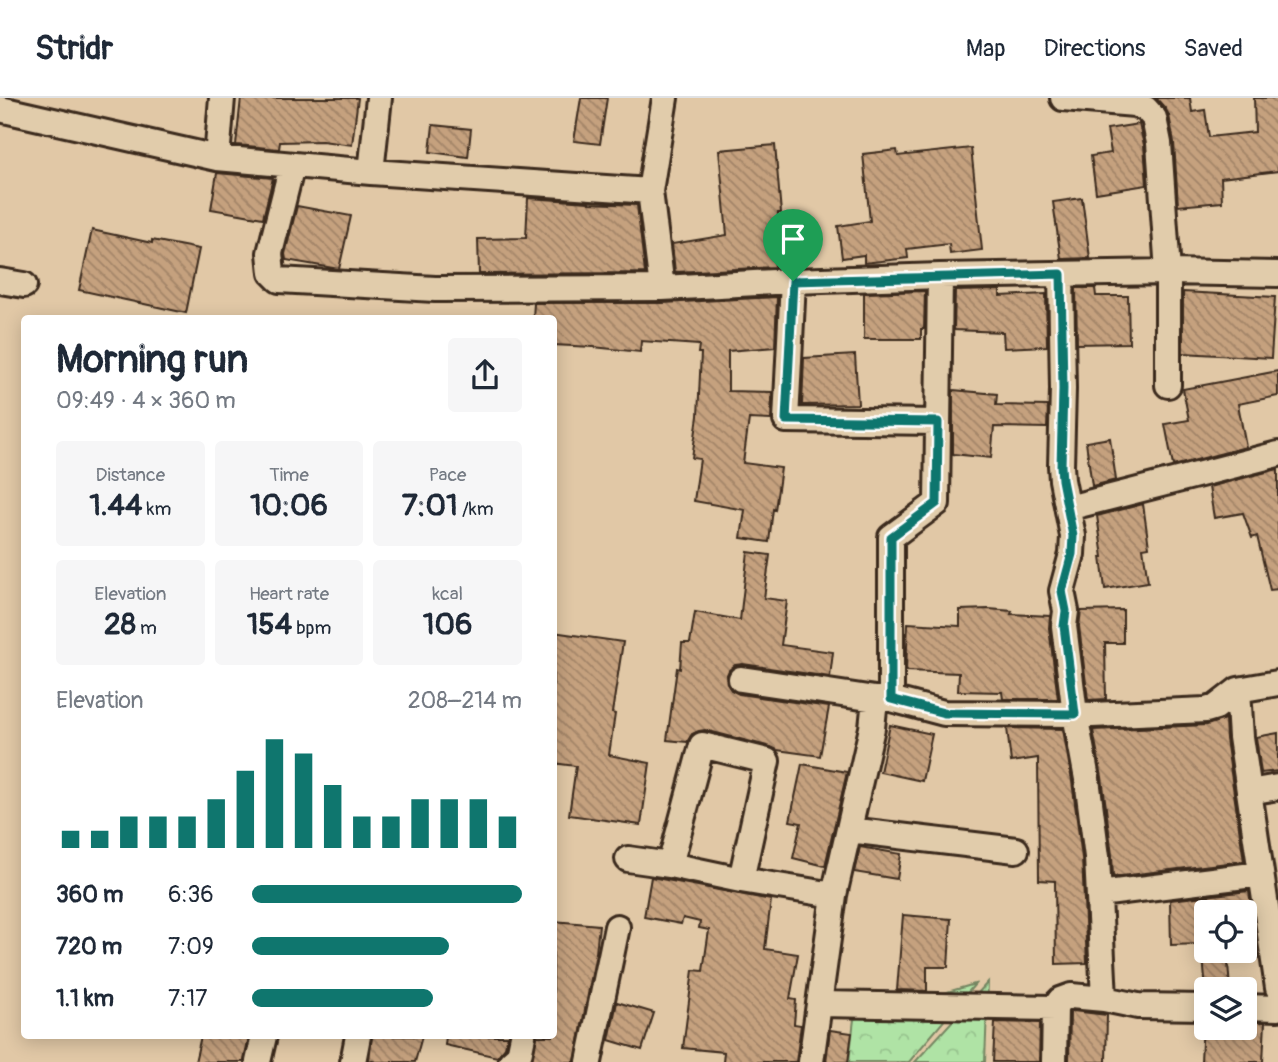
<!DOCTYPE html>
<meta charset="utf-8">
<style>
body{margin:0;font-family:Pangolin,sans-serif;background:#f6f6f7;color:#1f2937;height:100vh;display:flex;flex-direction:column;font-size:26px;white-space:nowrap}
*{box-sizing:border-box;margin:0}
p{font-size:23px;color:#747a83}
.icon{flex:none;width:38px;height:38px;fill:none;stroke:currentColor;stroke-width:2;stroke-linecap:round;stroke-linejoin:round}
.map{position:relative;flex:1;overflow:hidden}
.sheet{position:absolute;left:21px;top:217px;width:536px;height:724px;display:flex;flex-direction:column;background:#fff;border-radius:7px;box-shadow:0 4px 18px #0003}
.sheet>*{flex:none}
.fabs{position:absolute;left:1194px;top:802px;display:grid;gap:14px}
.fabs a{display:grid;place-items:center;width:63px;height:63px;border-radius:7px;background:#fff;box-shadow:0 4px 18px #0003;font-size:35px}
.pin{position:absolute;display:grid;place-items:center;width:60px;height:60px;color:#fff;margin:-72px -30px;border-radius:50% 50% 50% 0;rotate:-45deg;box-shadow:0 0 7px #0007}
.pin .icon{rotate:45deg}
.round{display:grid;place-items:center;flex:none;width:74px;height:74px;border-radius:7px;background:#f6f6f7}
.overview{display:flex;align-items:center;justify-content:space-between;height:119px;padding:0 35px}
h1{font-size:38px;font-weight:700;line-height:52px}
.stats{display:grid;grid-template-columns:repeat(3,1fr);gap:10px;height:119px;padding:7px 35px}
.stats div{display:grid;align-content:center;border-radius:7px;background:#f6f6f7;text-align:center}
.stats b{font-size:30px;font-weight:700}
.stats small{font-size:19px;font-weight:400}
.stats p{font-size:19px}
.chart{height:196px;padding:14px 35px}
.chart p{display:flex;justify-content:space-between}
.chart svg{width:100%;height:126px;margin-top:7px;stroke:#0f766e;stroke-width:6}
ul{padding:0 35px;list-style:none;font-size:23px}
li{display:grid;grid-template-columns:112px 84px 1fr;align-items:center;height:52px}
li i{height:18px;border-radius:9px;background:#0f766e}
header{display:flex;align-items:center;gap:42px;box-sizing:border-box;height:98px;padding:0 35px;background:#fff;border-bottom:2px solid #e0e1e3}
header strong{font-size:33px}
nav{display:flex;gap:38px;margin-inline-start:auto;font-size:24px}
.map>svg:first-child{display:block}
.park{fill:url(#park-crowns);stroke:#758662;stroke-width:2}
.building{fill:url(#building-back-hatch);stroke:#3b2a1e;stroke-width:2}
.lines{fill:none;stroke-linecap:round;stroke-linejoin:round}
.minor-casing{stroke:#3b2a1e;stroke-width:30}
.minor{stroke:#e1ccab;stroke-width:24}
.route-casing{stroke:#fff;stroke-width:14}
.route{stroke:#0f766e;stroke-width:9}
</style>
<header>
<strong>Stridr</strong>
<nav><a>Map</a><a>Directions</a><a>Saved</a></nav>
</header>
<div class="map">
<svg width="1278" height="964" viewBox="0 0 1278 964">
<defs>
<pattern id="park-crowns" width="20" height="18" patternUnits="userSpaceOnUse" patternTransform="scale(1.75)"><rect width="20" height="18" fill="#afe3a5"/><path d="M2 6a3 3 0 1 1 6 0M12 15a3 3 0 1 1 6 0" fill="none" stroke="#97c38e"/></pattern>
<pattern id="building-back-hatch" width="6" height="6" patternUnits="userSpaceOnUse" patternTransform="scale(1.75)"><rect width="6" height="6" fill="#c5a17e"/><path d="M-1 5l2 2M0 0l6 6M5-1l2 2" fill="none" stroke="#a18367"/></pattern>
</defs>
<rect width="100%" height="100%" fill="#e1c8a6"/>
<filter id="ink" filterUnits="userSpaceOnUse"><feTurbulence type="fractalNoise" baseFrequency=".0143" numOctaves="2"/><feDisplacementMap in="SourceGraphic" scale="14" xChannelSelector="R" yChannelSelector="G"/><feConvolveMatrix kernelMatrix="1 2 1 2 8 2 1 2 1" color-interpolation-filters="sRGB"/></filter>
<g filter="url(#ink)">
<path class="park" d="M988,884L985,964H915Z
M975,886L909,964H849L854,921Z"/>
<path class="building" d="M241,0H358L352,47L322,43L280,44L279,51L236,47Z
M581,0H607L600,46L574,43Z
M1156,0H1190L1192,14L1205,12L1209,39L1255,34L1254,0H1278V73L1221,80L1222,104L1178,108L1174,44L1169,17L1165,10Z
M1139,26L1144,47L1147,87L1096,95L1091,58L1111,55L1107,31Z
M433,27L471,31L468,59L430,54Z
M775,47L781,115H778L782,157L774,158L775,169L675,174L672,146L727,137L719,52Z
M971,50L982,152L950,156L949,146L907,151L908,160L864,165V157L842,160L838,128L870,123L863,56L897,52L898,58Z
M217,75L273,80L263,120L211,111Z
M528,100L589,104V105L637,107L645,175L479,176L478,141L526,140Z
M1082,100L1090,160L1061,161L1053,104Z
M297,108L351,118L339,171L286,162L285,156Z
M92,132L152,145V142L199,151L186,215L79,192Z
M1076,190H1095L1096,198H1128L1129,245L1077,246Z
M1000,192V198L1046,196L1047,248L1004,250L1003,234L954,232L955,193Z
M925,193L924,231H921V241H864V195Z
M1183,194L1275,199L1271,260L1183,255Z
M777,199L775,249L728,253V293L772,294L771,322L749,321L743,365L781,370L775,412L773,411L769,444L741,440L745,412L694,403L700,361L692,360L698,318L701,255H698L699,247L641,243L640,254L593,249L553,247V220H533L534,205H663Z
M855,257L858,306L802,307L804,260Z
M1278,273V298L1238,306L1246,349L1173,368L1165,326L1189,322L1183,291Z
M953,292L997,296L996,307L1048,308L1047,330L994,329L991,360L953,356Z
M1110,340L1116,382L1092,388L1086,344Z
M1278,371V491L1270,492L1257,438L1252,440L1243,415L1214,420L1209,389Z
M1143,406L1149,449L1143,450L1148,484L1105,491L1101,459H1103L1097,418Z
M748,454L770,457L764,500L787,503L781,547L833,554L830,579L743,566L735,567L729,572L726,579L727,586L731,592L739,596L829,609L820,658L777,652L771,649L705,632L699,633L692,636L687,644L667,642L677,570L680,571L682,545H690L695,514L740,522Z
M989,511L1012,513L1011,516L1050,518L1049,530L1058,601H1003L1002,594L958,593L959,575L906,573L908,525L960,528V512Z
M1123,512V545H1105L1106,601L1088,602L1079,528L1081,513Z
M553,534L623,544L612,615L615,616L609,657L650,665L641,727L569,717L576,668L553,665Z
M1225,621L1226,641L1244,763L1113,779L1112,757L1102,679L1093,632L1207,627Z
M890,627L932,636L922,683L880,674Z
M1007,630L1063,631L1072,683L1082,760L1087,865L1056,866L1055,783L1039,782L1038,660L1011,664Z
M1278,635V673L1261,675L1256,639Z
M802,666L847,674L825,768L793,760L801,725L790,723Z
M860,749L901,756L897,781L854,774Z
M651,779L771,802L765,851L798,856L790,901L796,902L794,926L801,927L796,964H723L724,954L683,950L693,872L703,873L709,832L699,830L700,824L683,820L681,826L644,819Z
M1249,793L1256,843L1244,844V814H1206V852H1227L1230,891H1206V894L1202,846L1171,847L1170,802Z
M903,817L951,821L948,869H927V893L897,892Z
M553,823L599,827L596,855L575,964H531L537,938H553Z
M617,904L654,915L642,952L609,942Z
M1073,913L1107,917L1106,964H1069L1070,914Z
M995,924L1040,925L1039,964H993Z
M1203,924H1206V929H1244V924H1265L1263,964H1201Z
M830,932L852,935L848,964H826Z
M201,938H249L244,964H195Z
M372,938H422L415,964H376L369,962Z
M446,938H508L505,949L497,959L445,947Z"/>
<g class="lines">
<defs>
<path id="minor" d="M1063,0L1135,6L1146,11L1154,20L1159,45L1168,174V287
M0,11L217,60L371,74L650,93L662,190
M217,60L222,0
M292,67L270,155L272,175L279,182L435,191L662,190L793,183L940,178L1168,174L1278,176
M371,74L379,0
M650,93L665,0
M1061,176L1063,291L1061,368L1062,382L1073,438L1072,456L1062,493L1066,513L1064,528L1075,616L1092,617L1206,612L1216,609L1238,592
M0,183L24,187
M793,183L786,322L938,324
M1068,410L1278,356
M741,581L875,601
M1278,585L1238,592L1241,639L1278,890
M891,601V439L937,405L940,178
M1249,694L1278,689
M849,732L1016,752
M628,761L670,767
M741,782L767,663L702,647L670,767L741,782L834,797
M1099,796L1261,776
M819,906L1055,910
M1244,909L1278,910
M258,964L264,938
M353,964L358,938
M511,964L519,957L523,938
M589,964L617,829
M811,964L834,797L872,630L875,601H891L944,615L1075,616L1087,681L1097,759L1104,901
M1054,964L1055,910L1060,902L1071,898L1104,901L1138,908L1206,909"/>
</defs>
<use href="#minor" class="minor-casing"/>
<use href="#minor" class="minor"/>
</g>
</g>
<g class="lines" filter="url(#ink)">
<defs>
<path id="route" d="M1061,176L1063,291L1061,368L1062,382L1073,438L1072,456L1062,493L1066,513L1064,528L1075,616L944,615L891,601V439L937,405L938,324L786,322L793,183Z"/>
</defs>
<use href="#route" class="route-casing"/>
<use href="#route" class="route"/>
</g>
</svg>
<div class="fabs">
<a><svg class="icon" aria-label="locate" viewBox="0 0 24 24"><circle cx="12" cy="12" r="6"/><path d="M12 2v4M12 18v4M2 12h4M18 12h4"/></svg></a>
<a><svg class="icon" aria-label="layers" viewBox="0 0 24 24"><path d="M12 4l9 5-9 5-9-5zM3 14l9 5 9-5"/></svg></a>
</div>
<div class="pin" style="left:793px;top:183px;background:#1e9e55"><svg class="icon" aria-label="arrive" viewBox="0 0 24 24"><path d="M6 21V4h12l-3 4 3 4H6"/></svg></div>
<section class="sheet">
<div class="overview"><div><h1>Morning run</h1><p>09:49 · 4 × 360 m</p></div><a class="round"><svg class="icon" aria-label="share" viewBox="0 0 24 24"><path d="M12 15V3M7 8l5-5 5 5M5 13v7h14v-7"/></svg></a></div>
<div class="stats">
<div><p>Distance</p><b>1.44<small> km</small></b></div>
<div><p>Time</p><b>10:06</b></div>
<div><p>Pace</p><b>7:01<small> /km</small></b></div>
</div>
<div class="stats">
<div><p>Elevation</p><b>28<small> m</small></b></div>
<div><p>Heart rate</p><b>154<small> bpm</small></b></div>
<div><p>kcal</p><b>106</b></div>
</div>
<div class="chart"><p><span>Elevation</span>208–214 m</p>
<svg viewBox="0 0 160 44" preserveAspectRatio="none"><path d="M5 44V38M15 44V38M25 44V33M35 44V33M45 44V33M55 44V27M65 44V17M75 44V6M85 44V11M95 44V22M105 44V33M115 44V33M125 44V27M135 44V27M145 44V27M155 44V33"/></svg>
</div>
<ul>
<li><b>360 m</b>6:36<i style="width:100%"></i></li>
<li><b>720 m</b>7:09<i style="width:73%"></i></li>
<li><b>1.1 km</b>7:17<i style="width:67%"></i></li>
</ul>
</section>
</div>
